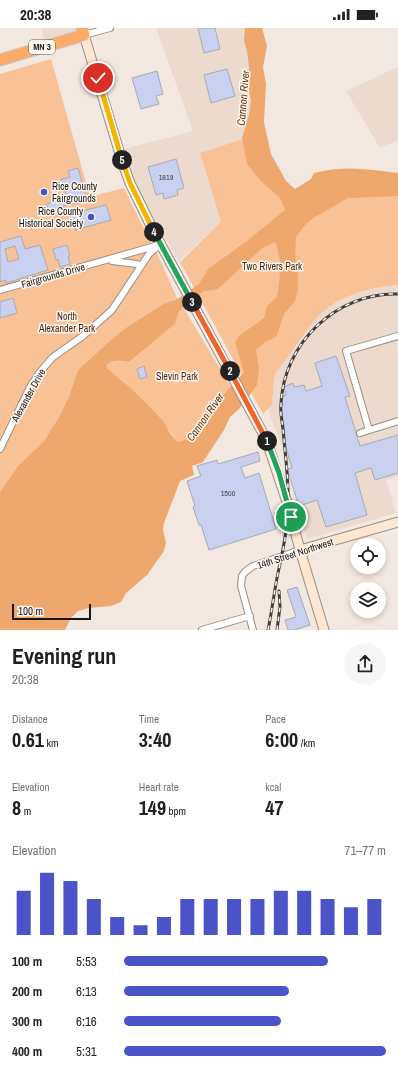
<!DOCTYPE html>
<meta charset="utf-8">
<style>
body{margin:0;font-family:"Archivo Narrow",sans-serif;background:#f6f6f6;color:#202124;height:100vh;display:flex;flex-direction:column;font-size:15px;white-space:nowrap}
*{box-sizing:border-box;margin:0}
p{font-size:13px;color:#757577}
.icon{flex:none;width:22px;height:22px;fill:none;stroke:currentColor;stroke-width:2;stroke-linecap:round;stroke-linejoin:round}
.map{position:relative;height:602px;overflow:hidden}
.details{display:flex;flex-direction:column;background:#fff;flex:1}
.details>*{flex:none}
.buttons{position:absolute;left:350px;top:510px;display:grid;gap:8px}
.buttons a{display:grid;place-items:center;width:36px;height:36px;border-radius:50%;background:#fff;box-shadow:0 2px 6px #0003;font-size:20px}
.scale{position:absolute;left:12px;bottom:10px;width:79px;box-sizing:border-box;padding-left:4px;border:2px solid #191613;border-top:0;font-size:11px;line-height:14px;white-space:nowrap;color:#191613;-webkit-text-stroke:3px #fef6ef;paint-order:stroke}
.pin{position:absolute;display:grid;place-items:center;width:34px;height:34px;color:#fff;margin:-17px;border:2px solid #fff;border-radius:50%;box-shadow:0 1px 4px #0007}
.km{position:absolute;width:20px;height:20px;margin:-10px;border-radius:50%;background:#222;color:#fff;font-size:11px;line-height:20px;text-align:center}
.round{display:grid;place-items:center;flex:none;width:42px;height:42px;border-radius:21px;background:#f6f6f6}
.headline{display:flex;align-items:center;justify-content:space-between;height:68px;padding:0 12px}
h1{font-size:22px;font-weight:800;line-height:30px}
.metrics{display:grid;grid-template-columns:repeat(3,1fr);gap:6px;height:68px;padding:4px 12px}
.metrics div{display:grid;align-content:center}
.metrics b{font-size:20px;font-weight:800}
.metrics small{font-size:11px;font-weight:400}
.metrics p{font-size:11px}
.chart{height:112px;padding:8px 12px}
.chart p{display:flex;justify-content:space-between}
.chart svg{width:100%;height:72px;margin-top:4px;stroke:#4a53c8;stroke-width:6}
ul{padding:0 12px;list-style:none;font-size:13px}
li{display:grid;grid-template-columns:64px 48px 1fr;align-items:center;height:30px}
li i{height:10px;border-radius:5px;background:#4a53c8}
.status{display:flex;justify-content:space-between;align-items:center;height:28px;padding:0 20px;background:#fff;direction:ltr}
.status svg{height:11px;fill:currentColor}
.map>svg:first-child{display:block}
.built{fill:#ebdacd}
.green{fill:#f8c196}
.water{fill:#eea76c;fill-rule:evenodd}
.building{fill:#c9d0f0;stroke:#a7aab5;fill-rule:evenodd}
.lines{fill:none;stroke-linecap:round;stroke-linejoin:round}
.street-casing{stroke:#988e87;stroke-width:8}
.secondary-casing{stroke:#988e87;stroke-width:11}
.highway-casing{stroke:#c8c7c6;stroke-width:13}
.street{stroke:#fff;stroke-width:6}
.secondary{stroke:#fee6d1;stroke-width:9}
.highway{stroke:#fcab67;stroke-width:11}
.rail-casing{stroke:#423e3a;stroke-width:3}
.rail{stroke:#fef6ef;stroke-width:1.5;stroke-dasharray:4.5;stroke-linecap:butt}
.split-1-casing{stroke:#fff;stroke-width:8}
.split-2-casing{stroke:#fff;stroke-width:8}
.split-3-casing{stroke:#fff;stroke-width:8}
.split-4-casing{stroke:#fff;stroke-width:8}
.split-5-casing{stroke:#fff;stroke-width:8}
.split-6-casing{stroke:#fff;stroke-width:8}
.split-1{stroke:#22a559;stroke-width:5}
.split-2{stroke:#f0652b;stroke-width:5}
.split-3{stroke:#f0652b;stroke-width:5}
.split-4{stroke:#22a559;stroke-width:5}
.split-5{stroke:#f5b400;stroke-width:5}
.split-6{stroke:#f5b400;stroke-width:5}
.poi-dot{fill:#4a53c8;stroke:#fef6ef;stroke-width:1.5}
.labels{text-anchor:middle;stroke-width:3;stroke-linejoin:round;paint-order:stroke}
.number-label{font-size:8px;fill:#45444a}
.shield{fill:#fef6ef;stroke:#5e5955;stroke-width:1}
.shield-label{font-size:9px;font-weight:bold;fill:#191613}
.poi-label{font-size:10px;fill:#191613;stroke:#fef6ef;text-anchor:start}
.park-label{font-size:10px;fill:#482b12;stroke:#fef6ef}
.street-label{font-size:10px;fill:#191613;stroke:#fef6ef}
.water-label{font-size:11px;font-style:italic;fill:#653708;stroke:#fef6ef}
</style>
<div class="status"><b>20:38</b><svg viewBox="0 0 49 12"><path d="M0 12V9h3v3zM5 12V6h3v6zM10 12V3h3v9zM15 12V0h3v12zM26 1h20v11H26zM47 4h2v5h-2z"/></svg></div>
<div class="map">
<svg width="398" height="602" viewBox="0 0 398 602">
<rect width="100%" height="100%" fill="#f2e8e0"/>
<path class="built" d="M41,0H85L86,3L46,16Z
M156,0H249L252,108L200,125L221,194L180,232V236L134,156L124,121L193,103Z
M398,39V112L380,120L346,63Z
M398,257V313L396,314L398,321V448L386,452L396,485L307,511L279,410L268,383L272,377L274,352L276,344L290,326L309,299L318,288L329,279L338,273L356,265L380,259Z"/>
<path class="green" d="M51,31L90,169L124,160L145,203L156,223L177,270L165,275L127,299L114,309L78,342L68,371L59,389L44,413L18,438L0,464V46Z
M252,108L298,175L398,153V257L380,259L356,265L338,273L329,279L318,288L309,299L290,326L276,344L274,352L272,377L263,386L180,234L221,194L200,125Z
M184,278L186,284L231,359C215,374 198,391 188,411L178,414L174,412L172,406L121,351L107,340V337C112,331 121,333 129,334L175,296L179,284Z"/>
<path class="water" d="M245,0H262L267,18L263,39L266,56L264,94L271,126L286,153L295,161L311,151L314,145C344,137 369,141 398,145V168L348,170L313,190L305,197L296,209L295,226L298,247V261L295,273L284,286L276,309L265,314L256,322L259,340L257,357L239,381L230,389L224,402L203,434L192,438L194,447L180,453L164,495L163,502L166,515L164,523L147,547L126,565L121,574L111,578L89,580L78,583L71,590L65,602H0V464L18,438L44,413L59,389L68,371L78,342L114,309L127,299L165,275L179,270L199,256L208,241L247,213L285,182L280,170L262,154L247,136L242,110L249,87L251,72L248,58L249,39L247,23L244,12ZM275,214C283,231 280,251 277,269L267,278L264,290L239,308L235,314L244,344L194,399L188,411L178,414C172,411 167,398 162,392C145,373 127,356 107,340V337C112,331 121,333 129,334L175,296L179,284L184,278L204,263L218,261L262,220Z"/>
<path class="building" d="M198,0H215L220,21L204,25Z
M227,41L235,68L211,75L204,47Z
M157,43L163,66L156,68L159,76L141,81L132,50Z
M176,131L184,160L177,162L178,167L164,171L163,165L156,167L148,139Z
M78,140L87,171L83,172V174L63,178L64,182L50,187L46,176L67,170L65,162H63L60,152L70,149L68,143Z
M106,177L111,192L75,202L70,186Z
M21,208L25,221L40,217L48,242L6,255V252L0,254V214ZM15,218L19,231L8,234L5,221Z
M67,217L70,228H68L70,236L60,239L58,231L56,232L53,221Z
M13,270L17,285L0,290V274Z
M336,328L350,368L345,369L360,418L398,407V445L375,452L371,440L355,445L367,487L326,499L317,472L299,478L287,441L292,440L286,420L283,390L280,380V370L286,367L284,359L293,355L294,359L304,357L306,363L322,358L315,335Z
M144,338L147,349L140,351L137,341Z
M258,424L260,433L241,439L245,450L259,445L276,501L209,522L201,497H199L193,479L195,478L187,453L201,448L197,438L217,432L218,436Z
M297,559L310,597L294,602H288L285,592L296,589L287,562Z"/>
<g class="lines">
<defs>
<path id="street" d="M84,7L110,0
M112,233L137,236L141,238
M0,262L155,218
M369,402L346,323L398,308
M360,405L398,393
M0,421L30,359L40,344L53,329L83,308L112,282L149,226L161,216
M202,602L250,588
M253,602L241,558L242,548L245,544L253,538L300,522"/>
<path id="secondary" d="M84,7L123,136L130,155L153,202L266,411L288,477L300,522L324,602
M300,522L398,494"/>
<path id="highway" d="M0,32L84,7L82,0"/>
</defs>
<use href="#street" class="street-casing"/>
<use href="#secondary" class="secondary-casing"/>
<use href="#highway" class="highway-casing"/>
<use href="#street" class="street"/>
<use href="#secondary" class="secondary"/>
<use href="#highway" class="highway"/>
<defs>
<path id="rail" d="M268,602C272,583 274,564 278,545C283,523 288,499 288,476C289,451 285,426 283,401C282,393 280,385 281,377C283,315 337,264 398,266
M277,602L280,579L279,563"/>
</defs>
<use href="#rail" class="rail-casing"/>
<use href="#rail" class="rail"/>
</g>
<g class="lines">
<defs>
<path id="split-1" d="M267,413L279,445L291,489"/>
<path id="split-2" d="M230,343L267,413"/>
<path id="split-3" d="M192,274L230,343"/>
<path id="split-4" d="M154,204L192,274"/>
<path id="split-5" d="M122,132L130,155L154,204"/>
<path id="split-6" d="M98,50L122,132"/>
</defs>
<use href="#split-1" class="split-1-casing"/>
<use href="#split-2" class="split-2-casing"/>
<use href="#split-3" class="split-3-casing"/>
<use href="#split-4" class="split-4-casing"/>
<use href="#split-5" class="split-5-casing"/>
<use href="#split-6" class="split-6-casing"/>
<use href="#split-1" class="split-1"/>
<use href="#split-2" class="split-2"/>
<use href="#split-3" class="split-3"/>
<use href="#split-4" class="split-4"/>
<use href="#split-5" class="split-5"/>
<use href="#split-6" class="split-6"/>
</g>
<g class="poi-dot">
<circle cx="44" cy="164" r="4"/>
<circle cx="91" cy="189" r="4"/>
</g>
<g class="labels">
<g class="number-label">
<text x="166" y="152">1819</text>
<text x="228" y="468">1500</text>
</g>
<rect class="shield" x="29" y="12" width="26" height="14" rx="3"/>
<g class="shield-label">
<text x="42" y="22">MN 3</text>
</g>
<g class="poi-label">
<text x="52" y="162">Rice County<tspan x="52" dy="12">Fairgrounds</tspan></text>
<text x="83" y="187" text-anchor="end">Rice County<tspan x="83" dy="12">Historical Society</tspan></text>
</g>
<g class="park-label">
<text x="272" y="242">Two Rivers Park</text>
<text x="67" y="292">North<tspan x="67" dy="12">Alexander Park</tspan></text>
<text x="177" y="352">Slevin Park</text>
</g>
<g class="street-label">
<text transform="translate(53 247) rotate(-16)" y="4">Fairgrounds Drive</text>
<text transform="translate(28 367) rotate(-61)" y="4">Alexander Drive</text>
<text transform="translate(295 525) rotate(-18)" y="4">14th Street Northwest</text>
</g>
<g class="water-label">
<text transform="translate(243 70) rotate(-85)" y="4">Cannon River</text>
<text transform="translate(205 389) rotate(-55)" y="4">Cannon River</text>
</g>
</g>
</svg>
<div class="buttons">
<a><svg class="icon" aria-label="locate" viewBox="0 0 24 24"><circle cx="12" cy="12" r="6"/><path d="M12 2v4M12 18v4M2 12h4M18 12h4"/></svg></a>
<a><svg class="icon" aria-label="layers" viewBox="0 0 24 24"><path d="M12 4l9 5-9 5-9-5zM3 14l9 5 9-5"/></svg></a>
</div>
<div class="scale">100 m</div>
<div class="pin" style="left:291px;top:489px;background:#1e9e55"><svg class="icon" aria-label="arrive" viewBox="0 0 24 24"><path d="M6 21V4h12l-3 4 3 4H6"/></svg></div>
<div class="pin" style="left:98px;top:50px;background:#d93025"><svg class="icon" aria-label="check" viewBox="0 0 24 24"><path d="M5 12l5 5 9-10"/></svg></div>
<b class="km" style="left:267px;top:413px">1</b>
<b class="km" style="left:230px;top:343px">2</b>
<b class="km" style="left:192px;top:274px">3</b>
<b class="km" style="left:154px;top:204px">4</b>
<b class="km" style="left:122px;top:132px">5</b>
</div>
<section class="details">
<div class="headline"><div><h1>Evening run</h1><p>20:38</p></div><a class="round"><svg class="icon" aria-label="share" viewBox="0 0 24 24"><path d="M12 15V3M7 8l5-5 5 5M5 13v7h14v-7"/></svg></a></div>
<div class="metrics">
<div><p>Distance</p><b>0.61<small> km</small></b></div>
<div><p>Time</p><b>3:40</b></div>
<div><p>Pace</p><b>6:00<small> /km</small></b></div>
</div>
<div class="metrics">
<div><p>Elevation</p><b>8<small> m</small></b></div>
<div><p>Heart rate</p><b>149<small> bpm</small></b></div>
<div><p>kcal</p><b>47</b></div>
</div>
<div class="chart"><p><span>Elevation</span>71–77 m</p>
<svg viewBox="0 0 160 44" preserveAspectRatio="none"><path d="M5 44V17M15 44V6M25 44V11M35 44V22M45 44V33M55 44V38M65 44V33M75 44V22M85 44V22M95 44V22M105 44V22M115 44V17M125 44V17M135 44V22M145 44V27M155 44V22"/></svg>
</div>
<ul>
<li><b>100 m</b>5:53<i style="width:78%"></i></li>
<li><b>200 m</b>6:13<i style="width:63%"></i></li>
<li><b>300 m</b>6:16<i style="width:60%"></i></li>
<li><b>400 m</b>5:31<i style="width:100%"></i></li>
</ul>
</section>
